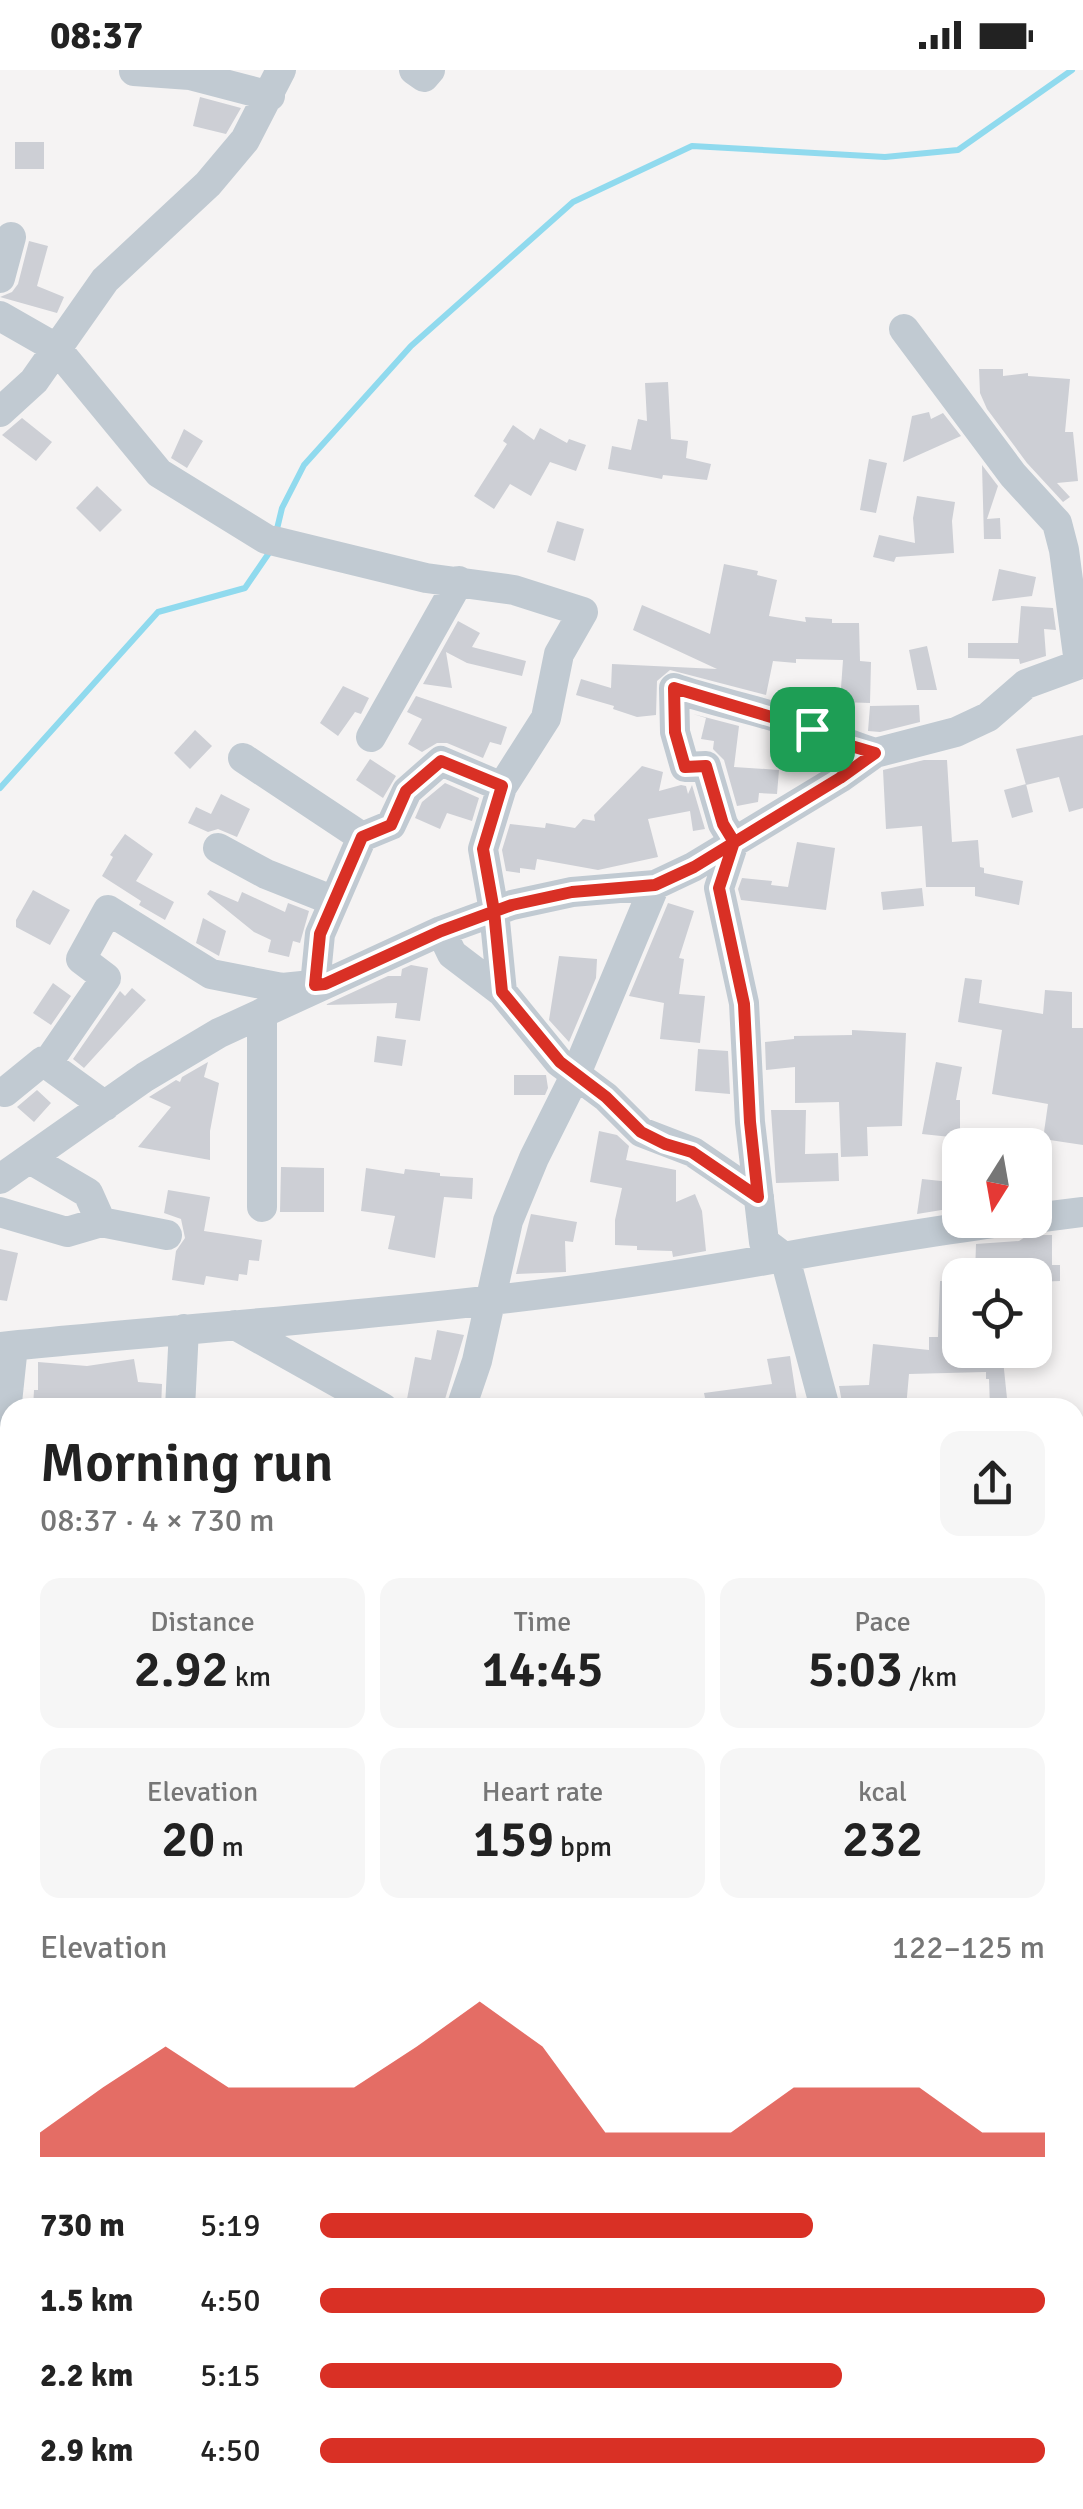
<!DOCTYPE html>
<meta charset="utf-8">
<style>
body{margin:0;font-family:Signika,sans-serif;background:#f6f6f6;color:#222;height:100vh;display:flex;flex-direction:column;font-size:38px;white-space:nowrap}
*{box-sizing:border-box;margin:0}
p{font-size:32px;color:#767676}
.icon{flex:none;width:55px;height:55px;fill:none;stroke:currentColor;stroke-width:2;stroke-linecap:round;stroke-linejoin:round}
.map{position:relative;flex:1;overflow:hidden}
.drawer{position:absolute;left:0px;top:1328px;width:1085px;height:1112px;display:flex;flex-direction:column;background:#fff;border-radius:30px 30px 0 0;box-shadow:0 5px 15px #0003}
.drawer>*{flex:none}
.needle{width:65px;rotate:191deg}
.controls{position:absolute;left:942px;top:1058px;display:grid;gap:20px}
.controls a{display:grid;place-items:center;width:110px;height:110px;border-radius:20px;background:#fff;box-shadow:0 5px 15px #0003;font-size:50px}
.pin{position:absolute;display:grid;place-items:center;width:85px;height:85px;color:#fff;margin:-42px;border-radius:20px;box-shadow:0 5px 15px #0006}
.round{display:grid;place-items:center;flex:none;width:105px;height:105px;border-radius:20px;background:#f6f6f6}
.overview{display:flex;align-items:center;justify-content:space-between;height:170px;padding:0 40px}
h1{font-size:55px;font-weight:600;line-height:75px}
.metrics{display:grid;grid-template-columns:repeat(3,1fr);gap:15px;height:170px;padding:10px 40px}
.metrics div{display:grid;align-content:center;border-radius:20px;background:#f6f6f6;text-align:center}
.metrics b{font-size:50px;font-weight:600}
.metrics small{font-size:28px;font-weight:400}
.metrics p{font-size:28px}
.chart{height:280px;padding:20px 40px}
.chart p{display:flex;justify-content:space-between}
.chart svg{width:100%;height:180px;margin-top:10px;fill:#d93025;opacity:.7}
ul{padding:0 40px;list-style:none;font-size:32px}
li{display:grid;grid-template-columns:160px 120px 1fr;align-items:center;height:75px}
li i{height:25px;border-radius:12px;background:#d93025}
.status{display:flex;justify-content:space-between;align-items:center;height:70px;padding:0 50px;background:#fff;direction:ltr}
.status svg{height:28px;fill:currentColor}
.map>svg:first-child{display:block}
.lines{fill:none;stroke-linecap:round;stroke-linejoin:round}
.stream{stroke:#90daee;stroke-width:6}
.building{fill:#cdcfd5}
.minor{stroke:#c1cad2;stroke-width:30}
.route-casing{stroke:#fff;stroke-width:20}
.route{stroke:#d93025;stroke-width:12}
</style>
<div class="status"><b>08:37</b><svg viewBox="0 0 49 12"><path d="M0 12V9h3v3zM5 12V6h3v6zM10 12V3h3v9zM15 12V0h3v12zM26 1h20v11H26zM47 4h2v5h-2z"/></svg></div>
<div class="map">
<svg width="1083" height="2439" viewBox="0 0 1083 2439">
<rect width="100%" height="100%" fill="#f5f3f3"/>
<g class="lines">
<path class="stream" d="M276,463L282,438L304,395L411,276L573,132L692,76L885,87L958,80L1072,0
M0,718L158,542L245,518L271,480"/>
</g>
<path class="building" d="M200,27L241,38L226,64L193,56Z
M15,72H44V99H15Z
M29,171L48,176L37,216L64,227L57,243L0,227L12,222L18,214Z
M979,299H1003V306L1028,303V306L1070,309L1065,362H1073L1078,411L1057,413L1070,427L1063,432L1027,393L987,339L980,323Z
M668,312L671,369L688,371L686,388L711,394L707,410L663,405L662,409L608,399L612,376L631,380L638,349L647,351L645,313Z
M929,342L931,349L943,343L961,366L903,392L912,346Z
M22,348L52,372L36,391L2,365Z
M513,355L534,370L540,358L567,373L569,369L586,375L576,401L550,392L531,426L510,414L494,439L474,426L507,374L503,371Z
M184,359L203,371L187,398L171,388Z
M869,389L887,393L876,443L860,440Z
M982,395L998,416L987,449L1000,448L1001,469H984Z
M97,416L122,440L100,462L76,438Z
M917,426L955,432L952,451L954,483L896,487L894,492L873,487L879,465L915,473L913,448Z
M557,451L584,459L575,491L547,482Z
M724,494L758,501L757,505L777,510L769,546L806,552L805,547L832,549V553H859L860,591L871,592L870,633L840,632L843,590L796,589V593L773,591L766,625L670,600L657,611L656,645L637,647L613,639L614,636L576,625L581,609L611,618L612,594L717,599L633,560L642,535L710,564Z
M999,499L1036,507L1032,526L992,531Z
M1021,536L1053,538L1056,560L1044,559L1046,586L1020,594L1019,589L968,588V573H1018Z
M458,551L480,563L472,577L526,591L522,606L467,593L446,582L452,618L423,614Z
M927,576L937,620H917L909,580Z
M343,616L369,628L361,644L355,642L338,666L320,653Z
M416,626L507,657L501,675L490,672L483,688L447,673H437L422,682L408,674L422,649L407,642Z
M919,635L920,652L880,662L868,661L870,636Z
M693,644L739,656L734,697L779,700L777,724L759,723L758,732L737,736L724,690L713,679L714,671L701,669L706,648Z
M195,660L212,676L190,699L174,683Z
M1083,665V738L1069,742L1059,707L1026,715L1016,679Z
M370,689L396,706L383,728L356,710Z
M924,690H947L952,772L978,770L980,797L984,798V803L1023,811L1019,835L975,826V817H926L922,756L886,759L883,700Z
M642,696L663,702L659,721L681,715L686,716L688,724L692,715L705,759L693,761L690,741L648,749L658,787L598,800L537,789L535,800L520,798V803L506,801L502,780L510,754L545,758L546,753L575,758L583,749L595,751L594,745Z
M445,713L479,728L472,751L447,743L440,759L415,748L422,732Z
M1026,714L1033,742L1012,748L1004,720Z
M221,724L250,739L237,767L218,759L208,762L188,753L196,737L211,744Z
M125,764L153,784L136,811L174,832L165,850L139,835L141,831L102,806L113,787L110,785Z
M797,772L835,778L826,840L741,830L738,819L742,808L772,811L771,815L788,817Z
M922,818L924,836L883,840L881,822Z
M33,820L70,840L50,875L16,857V850Z
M210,820L238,832L242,822L285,842L288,833L309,841L300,873L293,871L289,887L268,882L271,870L254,862L207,824Z
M668,833L694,841L679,888L684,889L679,924L705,926L700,973L660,969L664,933L629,926Z
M203,848L226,861L219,886L196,873Z
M559,886L597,889L596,908L569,972L549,950Z
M411,895L428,898L420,951L395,948L397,933L325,935L388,906H401L402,899Z
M965,908L982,910L979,933L1043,944L1045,920L1072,922V958H1083V1075L1043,1069L1048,1034L992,1024L1002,960L958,952Z
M53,913L71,926L51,955L33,943Z
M132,918L146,930L84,998L73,989L120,921L125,926Z
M852,960L906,963L902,1056L867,1057L868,1086L841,1087L839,1032L795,1033V997L766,1000L765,972L794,969V966L852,965Z
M377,966L406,970L402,996L374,992Z
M698,979L728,981L730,1024L695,1021Z
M208,992L204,1007L219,1013L210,1061V1090L138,1077L171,1037L149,1027L176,1010L180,1012L182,1007Z
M936,992L962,997L956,1030H960V1068L922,1064Z
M514,1005H546L548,1018L545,1025H514Z
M37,1020L51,1033L34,1052L17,1037Z
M771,1040H806L805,1084L838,1083L839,1111L776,1113Z
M599,1061L617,1065L629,1076L626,1090L676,1100V1132L695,1124L702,1141L706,1181L673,1187L672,1181L637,1180V1176L615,1175V1150L622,1118L590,1112Z
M281,1097L324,1098V1142H280Z
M366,1098L404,1104L405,1099L440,1103V1106L473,1108L472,1129L444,1127L435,1188L388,1179L395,1146L361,1141Z
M922,1109L960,1113V1137L917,1144Z
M168,1120L210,1127L204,1161L262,1170L259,1191L249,1190L247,1205L239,1204L238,1211L206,1206L204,1215L172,1210L176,1181L185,1168L181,1149L164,1143Z
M531,1144L577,1152L573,1172L565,1171L566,1202L516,1204Z
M1028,1165H1052V1195H1060V1211L1035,1212V1205H975L976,1174L1019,1171Z
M0,1179L18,1183L7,1231L0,1230Z
M940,1211H960V1280H1002L1008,1338H990L989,1309H986V1302L909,1304L906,1338H843L839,1316L869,1315L873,1274L929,1280V1267H938Z
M437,1260L464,1265L443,1336L407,1329L415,1287L431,1290Z
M790,1286L798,1338H707L704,1323L772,1314L767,1289Z
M134,1289L138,1312L162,1314L161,1338H33L34,1320H38V1292L87,1296Z"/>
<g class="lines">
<path class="minor" d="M414,0L424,7L430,0
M134,1L190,5L270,26
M0,208L11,167
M0,246L56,278L159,403L266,469L426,508L514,520L583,542L559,584L546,648L502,717L483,779L494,841L502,922
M904,259L1013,405L1057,453L1064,480L1079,593
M0,342L34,311L105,210L208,114L245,70L281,0
M371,667L459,511
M243,688L362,767L320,864L315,915
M362,767L391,755L407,721L441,691L502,717
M218,778L266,804L334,831
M441,861L452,884L502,922L559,992L606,1027L641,1062L693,1082L759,1127
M262,943V1137
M46,995L106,908L81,889L108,840L211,904L282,918L312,915
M5,1022L43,991L105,1036
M30,1089L88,1123L101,1152L167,1165
M0,1109L145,1007L219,963L441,861L512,835L572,822L655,815L693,797L840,708L875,683L956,662L988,647L1026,614L1083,593
M0,1142L67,1162L101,1152
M1035,1148L1083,1142
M235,1255L383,1338
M0,1277C199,1257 399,1244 597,1217C738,1198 877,1167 1018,1150
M180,1338L184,1259
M461,1338L477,1291L508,1151L534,1088L575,1006L655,815
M825,1338L785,1188L764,1172L750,1052L744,933L719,818L734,772L723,754L706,696L685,697L675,662L674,618C709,630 744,637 779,648C812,658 842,673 875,683
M10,1382L3,1370L13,1276
M1075,1575L1083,1517
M0,1617L10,1622
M1075,2224L1083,2165
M1075,2406H1083
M455,2439V2430
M588,2439V2430
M752,2439V2430
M893,2439L924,2437"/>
</g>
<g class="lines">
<defs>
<path id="route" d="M812,659L831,670L875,683L840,708L694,797L655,815L572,822L512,835L441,861L325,914L315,915L320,864L362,767L391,755L406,721L441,691L502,716L483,779L494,841L502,922L560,992L606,1027L641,1062L665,1074L692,1082L758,1127L750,1052L744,934L719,818L734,772L723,754L706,696L685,697L675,662L674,618L812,659"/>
</defs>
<use href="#route" class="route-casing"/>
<use href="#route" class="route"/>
</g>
</svg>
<div class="controls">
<a><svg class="needle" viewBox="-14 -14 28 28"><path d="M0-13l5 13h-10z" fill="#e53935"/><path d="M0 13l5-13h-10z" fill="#767676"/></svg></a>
<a><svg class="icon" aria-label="locate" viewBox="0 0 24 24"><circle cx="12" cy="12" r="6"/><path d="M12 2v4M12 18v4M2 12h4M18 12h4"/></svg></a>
</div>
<div class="pin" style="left:812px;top:659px;background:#1e9e55"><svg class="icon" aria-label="arrive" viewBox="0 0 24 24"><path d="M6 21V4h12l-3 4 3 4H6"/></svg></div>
<section class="drawer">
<div class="overview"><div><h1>Morning run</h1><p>08:37 · 4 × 730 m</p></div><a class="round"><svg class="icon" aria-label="share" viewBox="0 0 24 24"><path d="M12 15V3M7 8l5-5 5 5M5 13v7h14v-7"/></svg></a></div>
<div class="metrics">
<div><p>Distance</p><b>2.92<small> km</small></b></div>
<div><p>Time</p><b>14:45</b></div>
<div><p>Pace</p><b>5:03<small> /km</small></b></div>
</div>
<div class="metrics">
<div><p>Elevation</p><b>20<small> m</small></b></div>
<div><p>Heart rate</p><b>159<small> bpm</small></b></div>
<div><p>kcal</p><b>232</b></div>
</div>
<div class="chart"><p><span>Elevation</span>122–125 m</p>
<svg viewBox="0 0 160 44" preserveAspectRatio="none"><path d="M0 44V38L10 27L20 17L30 27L40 27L50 27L60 17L70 6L80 17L90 38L100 38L110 38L120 27L130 27L140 27L150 38L160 38V44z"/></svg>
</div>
<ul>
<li><b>730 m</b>5:19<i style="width:68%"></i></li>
<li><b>1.5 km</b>4:50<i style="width:100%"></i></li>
<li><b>2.2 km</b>5:15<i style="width:72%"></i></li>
<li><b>2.9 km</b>4:50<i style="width:100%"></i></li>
</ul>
</section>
</div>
